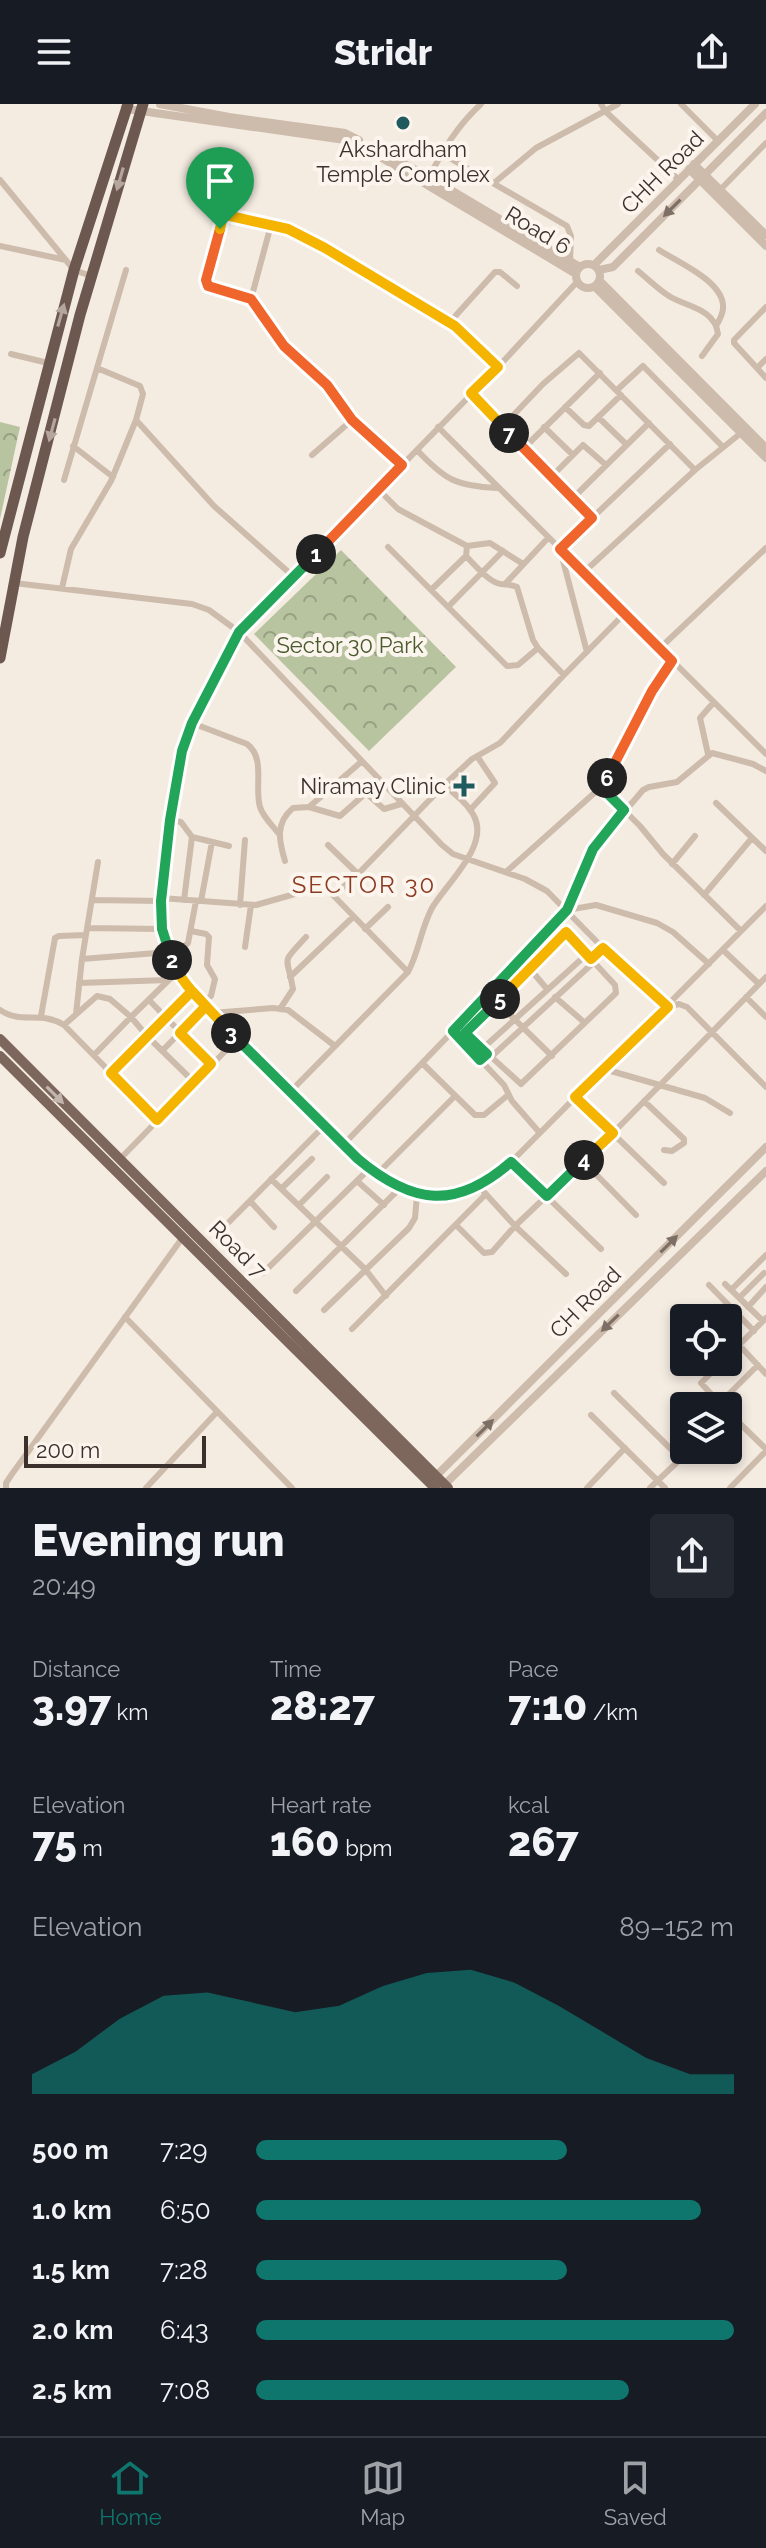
<!DOCTYPE html>
<meta charset="utf-8">
<style>
body{margin:0;font-family:Raleway,sans-serif;background:#242831;color:#f1f3f6;height:100vh;display:flex;flex-direction:column;font-size:30px;white-space:nowrap}
*{box-sizing:border-box;margin:0}
p{font-size:26px;color:#9ea1a6}
.icon{flex:none;width:44px;height:44px;fill:none;stroke:currentColor;stroke-width:2;stroke-linecap:round;stroke-linejoin:round}
.map{position:relative;height:1384px;overflow:hidden}
.sheet{display:flex;flex-direction:column;background:#171b24;flex:1}
.sheet>*{flex:none}
.fabs{position:absolute;left:670px;top:1200px;display:grid;gap:16px}
.fabs a{display:grid;place-items:center;width:72px;height:72px;border-radius:8px;background:#171b24;box-shadow:0 4px 12px #0003;font-size:40px}
.scale{position:absolute;left:24px;bottom:20px;width:182px;box-sizing:border-box;padding-left:8px;border:4px solid #3b302b;border-top:0;font-size:22px;line-height:28px;white-space:nowrap;color:#3b302b;-webkit-text-stroke:6px #fbf5ee;paint-order:stroke}
.pin{position:absolute;display:grid;place-items:center;width:68px;height:68px;color:#fff;margin:-82px -34px;border-radius:50% 50% 50% 0;rotate:-45deg;box-shadow:0 0 8px #0007}
.pin .icon{rotate:45deg}
.km{position:absolute;width:40px;height:40px;margin:-20px;border-radius:50%;background:#222;color:#fff;font-size:22px;line-height:40px;text-align:center}
.round{display:grid;place-items:center;flex:none;width:84px;height:84px;border-radius:8px;background:#242831}
.overview{display:flex;align-items:center;justify-content:space-between;height:136px;padding:0 32px}
h1{font-size:44px;font-weight:800;line-height:60px}
.figures{display:grid;grid-template-columns:repeat(3,1fr);gap:12px;height:136px;padding:8px 32px}
.figures div{display:grid;align-content:center}
.figures b{font-size:40px;font-weight:800}
.figures small{font-size:22px;font-weight:400}
.figures p{font-size:22px}
.chart{height:224px;padding:16px 32px}
.chart p{display:flex;justify-content:space-between}
.chart svg{width:100%;height:144px;margin-top:8px;fill:#0f766e;opacity:.7}
ul{padding:0 32px;list-style:none;font-size:26px}
li{display:grid;grid-template-columns:128px 96px 1fr;align-items:center;height:60px}
li i{height:20px;border-radius:10px;background:#0f766e}
header{display:flex;justify-content:space-between;align-items:center;height:104px;padding:0 32px;background:#171b24;font-size:36px;font-weight:800}
.dock{display:flex;justify-content:space-around;align-items:center;height:112px;border-top:2px solid #363941;background:#171b24;font-size:22px;color:#9ea1a6}
.dock a{display:grid;justify-items:center;gap:4px}
.dock .on{color:#0f766e}
.map>svg:first-child{display:block}
.forest{fill:url(#forest-crowns)}
.lines{fill:none;stroke-linecap:round;stroke-linejoin:round}
.minor{stroke:#cdbbac;stroke-width:6}
.tertiary{stroke:#cdbbac;stroke-width:8}
.primary{stroke:#7d675c;stroke-width:10}
.trunk{stroke:#6c584f;stroke-width:11}
.oneway{fill:#b4a69e}
.oneway2{fill:#7d6f65}
.oneway3{fill:#c2b5ac}
.split-1-casing{stroke:#fff;stroke-width:16}
.split-2-casing{stroke:#fff;stroke-width:16}
.split-3-casing{stroke:#fff;stroke-width:16}
.split-4-casing{stroke:#fff;stroke-width:16}
.split-5-casing{stroke:#fff;stroke-width:16}
.split-6-casing{stroke:#fff;stroke-width:16}
.split-7-casing{stroke:#fff;stroke-width:16}
.split-8-casing{stroke:#fff;stroke-width:16}
.split-1{stroke:#f0652b;stroke-width:10}
.split-2{stroke:#22a559;stroke-width:10}
.split-3{stroke:#f5b400;stroke-width:10}
.split-4{stroke:#22a559;stroke-width:10}
.split-5{stroke:#f5b400;stroke-width:10}
.split-6{stroke:#22a559;stroke-width:10}
.split-7{stroke:#f0652b;stroke-width:10}
.split-8{stroke:#f5b400;stroke-width:10}
.poi-dot{fill:#1f5a5e;stroke:#fbf5ee;stroke-width:3}
.labels{text-anchor:middle;stroke-width:8;stroke-linejoin:round;paint-order:stroke}
.poi-label{font-size:22px;fill:#3b302b;stroke:#fbf5ee}
.street-label{font-size:22px;fill:#3b302b;stroke:#fbf5ee}
.park-label{font-size:22px;fill:#4a5a2e;stroke:#fbf5ee}
.neighbourhood-label{font-size:24px;letter-spacing:2px;fill:#8c3b22;stroke:#fbf5ee}
</style>
<header><svg class="icon" aria-label="menu" viewBox="0 0 24 24"><path d="M4 6h16M4 12h16M4 18h16"/></svg>Stridr<svg class="icon" aria-label="share" viewBox="0 0 24 24"><path d="M12 15V3M7 8l5-5 5 5M5 13v7h14v-7"/></svg></header>
<div class="map">
<svg width="766" height="1384" viewBox="0 0 766 1384">
<defs>
<pattern id="forest-crowns" width="20" height="18" patternUnits="userSpaceOnUse" patternTransform="scale(2)"><rect width="20" height="18" fill="#b8c4a0"/><path d="M2 6a3 3 0 1 1 6 0M12 15a3 3 0 1 1 6 0" fill="none" stroke="#97a083"/></pattern>
</defs>
<rect width="100%" height="100%" fill="#f4ebe1"/>
<path class="forest" d="M0,318L20,323L0,415Z
M341,446L456,563L369,647L254,530Z"/>
<g class="lines">
<path class="minor" d="M601,0L605,7L618,0
M681,0L718,37
M441,49L567,122L571,132L570,157
M428,75C443,46 457,22 481,0
M0,76L74,166L91,172
M494,79L536,44L605,7L679,76
M718,88L766,39
M0,142L66,156
M659,146C678,158 725,178 723,204C723,210 719,217 716,222
M638,167C648,175 658,185 669,192C686,203 715,204 718,230L702,252
M577,178L498,263L239,528L226,550L192,619L182,647L170,716L161,794L162,825L169,848L183,878L358,1055C413,1102 456,1106 511,1058L766,802
M251,195L271,121
M766,203L734,236V239L766,274
M449,219L495,168H500L517,182
M11,250L48,259
M97,264L126,166
M757,264L766,255
M617,286L643,262L723,343
M471,289L592,414L560,445L587,548
M565,303L584,321L589,322L621,291
M598,313L627,341
M136,316L214,402L294,473
M352,316L327,281L284,242L251,195L206,180L222,116L226,111L288,125L325,144L455,222L498,263
M503,322L543,280L579,249L695,366
M438,323L766,650
M544,323L573,351
M73,342L113,373
M524,344L600,269
M417,346C445,376 456,382 497,384
M312,351L352,316L402,361
M552,372L583,341L606,361
M378,385L398,405L467,442L466,452L431,486L507,562L518,561L538,544L564,571L624,510
M573,394L649,319
M592,414L670,340
M467,442L490,439L523,460
M388,443L431,486
M466,452C474,460 486,475 497,479C505,482 509,479 517,483L533,536L538,544
M583,469L695,366L741,329
M14,479L192,500L209,506L239,528L442,741L453,750L525,775L547,787L600,841L668,903L679,900L687,903L766,983
M505,480L548,434
M62,484L71,445L111,377L136,316L143,290L140,282L97,264L64,376
M448,503L503,447
M659,545L766,444
M192,619L247,640C266,654 254,684 260,703C263,713 273,722 279,730
M708,650L700,614L714,598
M601,683L640,722L663,750L741,827
M716,699L766,747
M309,703L361,658
M470,706L495,679L477,652
M170,716L181,718L192,733L184,796
M192,733L229,742
M328,741L358,770
M285,757C279,737 275,719 293,704L309,703L340,712L366,689L384,705L401,700
M672,760L695,732
M506,768L601,683L652,587L672,557
M330,788L341,785L358,770L444,681L472,655L500,639L564,571
M704,791L752,734
M161,794L256,801L316,784L330,788L408,868
M93,796L161,797
M201,797L212,738
M240,801L245,736
M567,806L596,801L657,819L673,828L709,860
M87,824L162,825
M365,825L388,803
M191,827L206,830L209,833L207,861L215,875L211,892L202,898
M566,828L615,881L616,889L521,980L465,929Z
M245,843L251,801
M723,846L759,880
M172,854L188,839L196,797
M82,855L169,848
M530,865L547,885
M177,868L131,913L147,932L194,978
M290,873L353,813
M79,879L168,876
M555,893L585,919
M746,893L766,913
M149,896L211,960
M497,898L552,952
M280,905L293,885C287,850 280,861 306,833
M0,906C22,921 40,906 64,921L157,1016
M212,909L273,904L288,906L335,942
M76,910L82,855L98,758
M41,912L55,834L59,832L86,831
M64,921L97,892L110,895L131,913L94,951
M453,927L504,981L512,997L539,1028
M482,945L586,851
M162,947L206,902
M490,954L594,858
M422,959L475,1011H484L508,991
M604,965L705,994L730,1009
M111,969L192,887
M290,988L408,868C419,848 421,824 432,804C445,781 490,742 474,712C468,700 455,690 444,681
M575,993L664,1079
M644,997L684,1035V1039L672,1047L664,1046
M343,1041L511,867L528,845L567,806L593,745L643,686L649,683L677,678L712,649L753,660L766,667
M120,1055L237,935
M583,1057L636,1111
M511,1058L601,1145
M376,1071L455,992
M271,1075L365,1165L386,1192
M357,1077L384,1101
M282,1084L312,1055
M484,1088L515,1122L566,1170
M250,1097L274,1123
M299,1101L327,1073
M226,1121L324,1022
M456,1121L484,1149L492,1148L515,1122L613,1029L766,873
M263,1169L369,1065
M725,1180L763,1217
M709,1181L754,1227
M731,1186L766,1151
M296,1187L400,1084
M739,1194L764,1169
M748,1203L766,1183
M324,1206L409,1124L415,1114L417,1091
M125,1213L292,1384
M352,1225L486,1090
M740,1242L766,1270
M728,1252L766,1214
M722,1258L701,1279L722,1302
M614,1289L681,1355
M720,1299L758,1261
M728,1308L766,1345
M591,1311L665,1384
M6,1384V1379L12,1370L183,1133
M146,1384L216,1309
M587,1384L625,1344
M650,1384L690,1346
M730,1384L766,1347"/>
<path class="tertiary" d="M160,0L229,13L345,29L359,36
M125,3L127,5L345,36L362,42L576,170
M371,42L429,73L580,163
M694,60L766,131
M689,65L766,142
M576 172a12 12 0 1 1 24 0a12 12 0 1 1-24 0Z
M594,161L755,0
M599,166L613,163L766,9
M600,177L766,344
M595,183L766,354
M433,1375L766,1043
M441,1384L766,1067"/>
<path class="primary" d="M0,935L448,1384
M0,952L435,1384"/>
<path class="trunk" d="M0,449L74,166L128,0
M0,554L23,433L80,211L143,0"/>
</g>
<defs><path id="oneway-solid" d="M-6-.8H1V-3.2L6.5 0L1 3.2V.8H-6Z" transform="scale(2)"/></defs>
<g class="oneway">
<use href="#oneway-solid" transform="translate(120 75) rotate(106)"/>
<use href="#oneway-solid" transform="translate(61 211) rotate(-74)"/>
<use href="#oneway-solid" transform="translate(52 326) rotate(105)"/>
</g>
<g class="oneway2">
<use href="#oneway-solid" transform="translate(672 104) rotate(135)"/>
<use href="#oneway-solid" transform="translate(669 1140) rotate(-45)"/>
<use href="#oneway-solid" transform="translate(610 1219) rotate(136)"/>
<use href="#oneway-solid" transform="translate(485 1324) rotate(-45)"/>
</g>
<use class="oneway3" href="#oneway-solid" transform="translate(55 991) rotate(45)"/>
<g class="lines">
<defs>
<path id="split-1" d="M220,125L206,176L208,182L251,195L284,242L327,281L352,316L402,361L316,450"/>
<path id="split-2" d="M172,856L162,825L161,797L170,716L182,647L192,619L239,528L316,450"/>
<path id="split-3" d="M172,856C180,875 192,888 206,902L180,929L211,960L157,1016L111,969L192,887L231,929"/>
<path id="split-4" d="M231,929L358,1055C413,1101 456,1106 511,1058L547,1092L584,1056"/>
<path id="split-5" d="M500,895L566,828L591,855L603,844L668,903L575,993L613,1029L584,1056"/>
<path id="split-6" d="M500,895L465,929L487,950L480,956L453,927L567,806L593,745L624,706L601,683L607,674"/>
<path id="split-7" d="M509,329L592,414L560,445L672,557L652,587L607,674"/>
<path id="split-8" d="M220,125L222,116L226,111L288,125L325,144L455,222L498,263L471,289L509,329"/>
</defs>
<use href="#split-1" class="split-1-casing"/>
<use href="#split-2" class="split-2-casing"/>
<use href="#split-3" class="split-3-casing"/>
<use href="#split-4" class="split-4-casing"/>
<use href="#split-5" class="split-5-casing"/>
<use href="#split-6" class="split-6-casing"/>
<use href="#split-7" class="split-7-casing"/>
<use href="#split-8" class="split-8-casing"/>
<use href="#split-1" class="split-1"/>
<use href="#split-2" class="split-2"/>
<use href="#split-3" class="split-3"/>
<use href="#split-4" class="split-4"/>
<use href="#split-5" class="split-5"/>
<use href="#split-6" class="split-6"/>
<use href="#split-7" class="split-7"/>
<use href="#split-8" class="split-8"/>
</g>
<g class="poi-dot">
<circle cx="403" cy="19" r="8"/>
<path d="M460 670h8v8h8v8h-8v8h-8v-8h-8v-8h8z"/>
</g>
<g class="labels">
<g class="poi-label">
<text x="403" y="53">Akshardham<tspan x="403" dy="25">Temple Complex</tspan></text>
<text x="446" y="690" text-anchor="end">Niramay Clinic</text>
</g>
<g class="street-label">
<text transform="translate(662 68) rotate(-45)" y="8">CHH Road</text>
<text transform="translate(538 126) rotate(31)" y="8">Road 6</text>
<text transform="translate(238 1145) rotate(45)" y="8">Road 7</text>
<text transform="translate(585 1198) rotate(-45)" y="8">CH Road</text>
</g>
<g class="park-label">
<text x="350" y="549">Sector 30 Park</text>
</g>
<g class="neighbourhood-label">
<text x="364" y="789">SECTOR 30</text>
</g>
</g>
</svg>
<div class="fabs">
<a><svg class="icon" aria-label="locate" viewBox="0 0 24 24"><circle cx="12" cy="12" r="6"/><path d="M12 2v4M12 18v4M2 12h4M18 12h4"/></svg></a>
<a><svg class="icon" aria-label="layers" viewBox="0 0 24 24"><path d="M12 4l9 5-9 5-9-5zM3 14l9 5 9-5"/></svg></a>
</div>
<div class="scale">200 m</div>
<div class="pin" style="left:220px;top:125px;background:#1e9e55"><svg class="icon" aria-label="arrive" viewBox="0 0 24 24"><path d="M6 21V4h12l-3 4 3 4H6"/></svg></div>
<b class="km" style="left:316px;top:450px">1</b>
<b class="km" style="left:172px;top:856px">2</b>
<b class="km" style="left:231px;top:929px">3</b>
<b class="km" style="left:584px;top:1056px">4</b>
<b class="km" style="left:500px;top:895px">5</b>
<b class="km" style="left:607px;top:674px">6</b>
<b class="km" style="left:509px;top:329px">7</b>
</div>
<section class="sheet">
<div class="overview"><div><h1>Evening run</h1><p>20:49</p></div><a class="round"><svg class="icon" aria-label="share" viewBox="0 0 24 24"><path d="M12 15V3M7 8l5-5 5 5M5 13v7h14v-7"/></svg></a></div>
<div class="figures">
<div><p>Distance</p><b>3.97<small> km</small></b></div>
<div><p>Time</p><b>28:27</b></div>
<div><p>Pace</p><b>7:10<small> /km</small></b></div>
</div>
<div class="figures">
<div><p>Elevation</p><b>75<small> m</small></b></div>
<div><p>Heart rate</p><b>160<small> bpm</small></b></div>
<div><p>kcal</p><b>267</b></div>
</div>
<div class="chart"><p><span>Elevation</span>89–152 m</p>
<svg viewBox="0 0 160 44" preserveAspectRatio="none"><path d="M0 44V38L10 31L20 21L30 14L40 13L50 16L60 19L70 17L80 11L90 7L100 6L110 10L120 17L130 25L140 33L150 38L160 38V44z"/></svg>
</div>
<ul>
<li><b>500 m</b>7:29<i style="width:65%"></i></li>
<li><b>1.0 km</b>6:50<i style="width:93%"></i></li>
<li><b>1.5 km</b>7:28<i style="width:65%"></i></li>
<li><b>2.0 km</b>6:43<i style="width:100%"></i></li>
<li><b>2.5 km</b>7:08<i style="width:78%"></i></li>
</ul>
</section>
<nav class="dock">
<a class="on"><svg class="icon" aria-label="home" viewBox="0 0 24 24"><path d="M3 11l9-7 9 7M6 9v11h12V9"/></svg>Home</a>
<a><svg class="icon" aria-label="map" viewBox="0 0 24 24"><path d="M3 6l6-2 6 2 6-2v14l-6 2-6-2-6 2zM9 4v14M15 6v14"/></svg>Map</a>
<a><svg class="icon" aria-label="saved" viewBox="0 0 24 24"><path d="M7 4h10v16l-5-4-5 4z"/></svg>Saved</a>
</nav>
